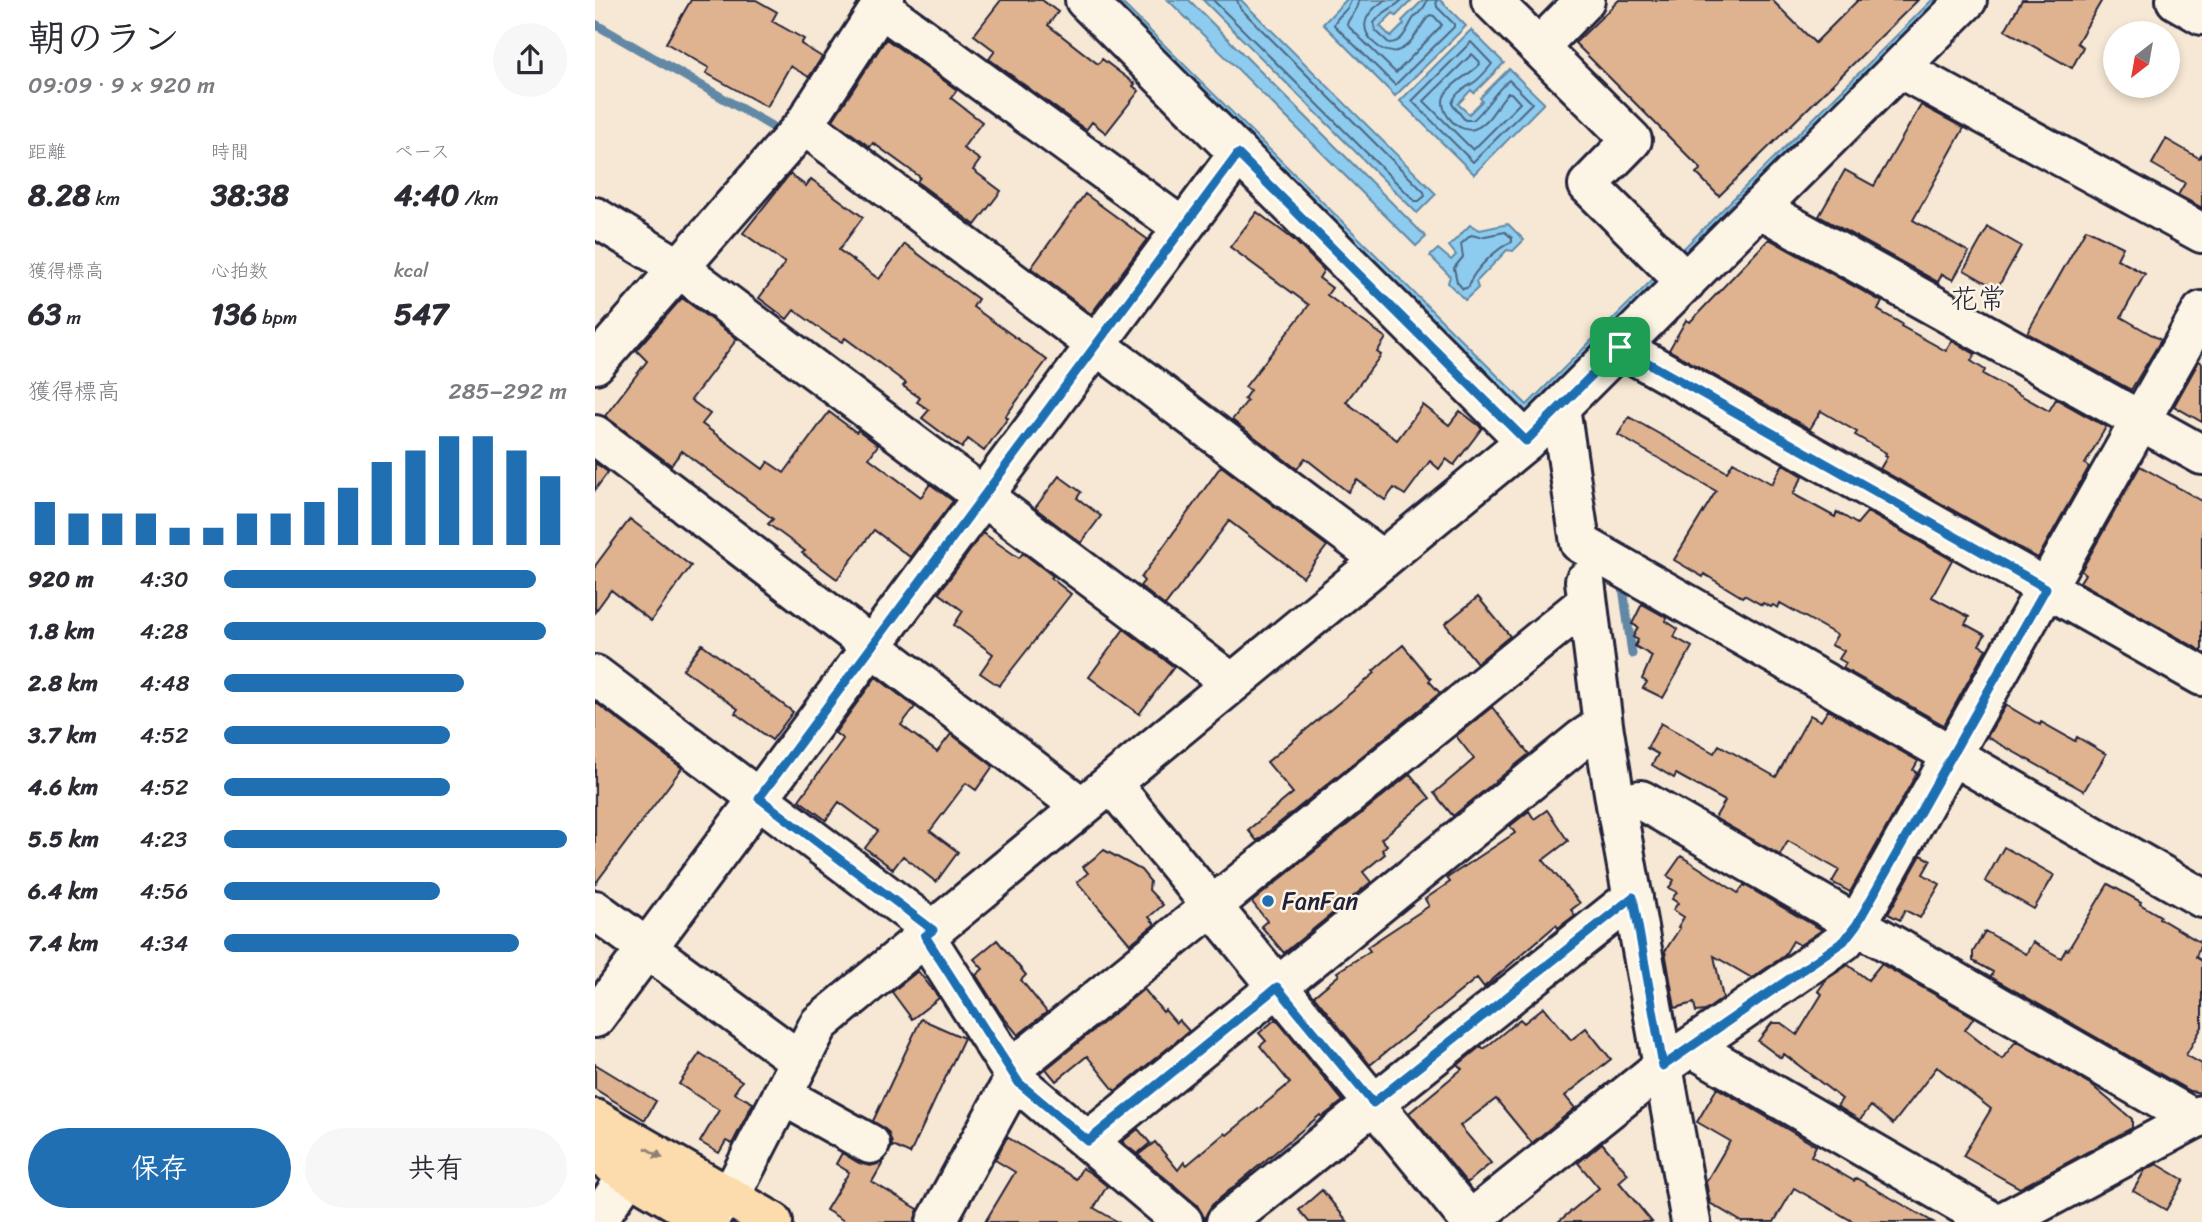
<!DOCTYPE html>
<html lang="ja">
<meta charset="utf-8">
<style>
body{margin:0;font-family:Sriracha,"Klee One",sans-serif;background:#f7f7f7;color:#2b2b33;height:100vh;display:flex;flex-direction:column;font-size:26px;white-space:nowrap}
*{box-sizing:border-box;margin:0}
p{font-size:23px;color:#7c7c81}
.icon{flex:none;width:38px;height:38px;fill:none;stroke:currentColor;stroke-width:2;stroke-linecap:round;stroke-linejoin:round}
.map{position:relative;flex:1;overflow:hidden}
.side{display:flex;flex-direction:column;background:#fff;width:595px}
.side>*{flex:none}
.needle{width:46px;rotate:211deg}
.buttons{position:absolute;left:1508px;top:21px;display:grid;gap:14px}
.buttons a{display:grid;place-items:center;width:77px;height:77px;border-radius:50%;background:#fff;box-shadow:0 4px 10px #0003;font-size:35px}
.pin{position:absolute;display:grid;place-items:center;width:60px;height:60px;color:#fff;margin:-30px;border-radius:14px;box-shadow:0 4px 10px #0006}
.round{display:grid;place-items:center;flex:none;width:74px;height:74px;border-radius:37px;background:#f7f7f7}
.headline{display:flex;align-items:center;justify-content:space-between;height:119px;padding:0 28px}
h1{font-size:38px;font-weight:800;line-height:52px}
.stats{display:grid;grid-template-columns:repeat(3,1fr);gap:10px;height:119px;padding:7px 28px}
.stats div{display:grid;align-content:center}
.stats b{font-size:30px;font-weight:800}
.stats small{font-size:19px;font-weight:400}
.stats p{font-size:19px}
.chart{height:196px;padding:14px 28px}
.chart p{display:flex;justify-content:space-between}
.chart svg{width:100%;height:126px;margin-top:7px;stroke:#1f6fb2;stroke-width:6}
.cta{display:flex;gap:14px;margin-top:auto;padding:14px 28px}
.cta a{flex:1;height:80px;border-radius:42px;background:#1f6fb2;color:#fff;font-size:28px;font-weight:800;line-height:80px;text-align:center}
.cta a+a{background:#f7f7f7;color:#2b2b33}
ul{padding:0 28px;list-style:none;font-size:23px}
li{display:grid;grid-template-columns:112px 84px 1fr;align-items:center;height:52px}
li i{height:18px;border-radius:9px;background:#1f6fb2}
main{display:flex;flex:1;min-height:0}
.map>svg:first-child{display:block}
.water{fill:#8dccee;stroke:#6288a6;stroke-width:2}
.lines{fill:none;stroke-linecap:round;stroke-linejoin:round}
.shore{stroke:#4d6683;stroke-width:2}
.stream{stroke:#6288a6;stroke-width:9}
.building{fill:#dfb38f;stroke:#22223b;stroke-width:2}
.minor-casing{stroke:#22223b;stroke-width:44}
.major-casing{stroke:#22223b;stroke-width:44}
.minor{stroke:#fcf5e5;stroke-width:38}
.major{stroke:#fcdcac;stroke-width:38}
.oneway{fill:#8f7f74}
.route-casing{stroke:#fff;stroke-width:14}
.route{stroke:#1f6fb2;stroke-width:9}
.poi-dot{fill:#1f6fb2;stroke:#fcf5e5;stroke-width:2.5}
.labels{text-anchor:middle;stroke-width:5;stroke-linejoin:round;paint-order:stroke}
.poi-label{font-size:24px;fill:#22223b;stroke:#fcf5e5;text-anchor:start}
.quarter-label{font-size:28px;fill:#22223b;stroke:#fcf5e5}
</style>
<main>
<section class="side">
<div class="headline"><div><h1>朝のラン</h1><p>09:09 · 9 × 920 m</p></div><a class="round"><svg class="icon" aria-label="share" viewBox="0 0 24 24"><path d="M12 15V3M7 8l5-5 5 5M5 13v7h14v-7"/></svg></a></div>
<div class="stats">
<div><p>距離</p><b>8.28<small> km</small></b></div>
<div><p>時間</p><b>38:38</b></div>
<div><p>ペース</p><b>4:40<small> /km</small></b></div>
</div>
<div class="stats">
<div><p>獲得標高</p><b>63<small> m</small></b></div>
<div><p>心拍数</p><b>136<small> bpm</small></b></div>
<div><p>kcal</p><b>547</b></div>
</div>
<div class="chart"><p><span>獲得標高</span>285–292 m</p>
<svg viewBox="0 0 160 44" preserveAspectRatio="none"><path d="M5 44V29M15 44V33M25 44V33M35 44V33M45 44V38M55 44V38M65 44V33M75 44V33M85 44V29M95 44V24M105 44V15M115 44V11M125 44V6M135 44V6M145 44V11M155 44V20"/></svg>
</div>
<ul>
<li><b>920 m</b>4:30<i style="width:91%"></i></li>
<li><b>1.8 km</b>4:28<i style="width:94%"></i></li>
<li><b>2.8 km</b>4:48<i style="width:70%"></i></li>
<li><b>3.7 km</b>4:52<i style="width:66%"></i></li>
<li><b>4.6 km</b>4:52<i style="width:66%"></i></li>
<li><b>5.5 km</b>4:23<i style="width:100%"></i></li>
<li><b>6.4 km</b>4:56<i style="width:63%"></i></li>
<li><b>7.4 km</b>4:34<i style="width:86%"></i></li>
</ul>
<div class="cta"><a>保存</a><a>共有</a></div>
</section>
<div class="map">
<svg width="1607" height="1222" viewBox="0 0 1607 1222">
<rect width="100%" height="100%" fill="#f6e8d4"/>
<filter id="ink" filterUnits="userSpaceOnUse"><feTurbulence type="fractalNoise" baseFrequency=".0143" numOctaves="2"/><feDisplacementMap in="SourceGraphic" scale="14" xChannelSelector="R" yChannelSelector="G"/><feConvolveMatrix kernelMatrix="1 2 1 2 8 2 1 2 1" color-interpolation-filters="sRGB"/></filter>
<g filter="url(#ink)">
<path class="water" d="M505,0H524L932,405L1337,0H1356L932,424Z
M573,0H594L831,237L821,246Z
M608,0H646L841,194L822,213Z
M751,0H817L801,16L798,13L785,26L796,37L809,24L807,21L828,0H845L871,26L800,96L728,24Z
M876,30L909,63L879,93L876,90L863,104L874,114L887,101L885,98L914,69L949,103L879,174L805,101Z
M913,224L929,240L918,251L912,250L881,282L883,288L870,300L853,283L855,276L835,256L843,249L856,260L861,255L854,246L875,225L885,230Z"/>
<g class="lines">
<path class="shore" d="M618,0L820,201H824L830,196L829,192L645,8L642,0
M756,0C755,11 741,15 739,25L800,85L859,27V24L842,7L841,0
M764,0C764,12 753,16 752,25L801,73L847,25L839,16L835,15C824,26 818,46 802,51C787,56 766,35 771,21C773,12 783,5 790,0
M807,0C797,10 789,9 779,23L781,31L794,43C808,43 812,29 818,19C823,12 830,10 832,0
M876,42L897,64C893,69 887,76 881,81C872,88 860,91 857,104L870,120H878C892,108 899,92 914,80L937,103L878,162L817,101Z
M877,54L884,61L885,64C875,75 860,80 851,93C840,108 862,134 879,129C895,124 902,103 913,93H916L925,103L878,150L829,101Z
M910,232L917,238V242C904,246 875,273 874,287L868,289L862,282L859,268L868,257L866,244L876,235L885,237Z"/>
<path class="stream" d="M0,24L185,131
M1027,580L1037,654"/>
</g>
<path class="building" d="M96,0H161L182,12L177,21L209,39L206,44L227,57L214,77L195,66L172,107L111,73L114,68L71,43Z
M406,0H447L463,12L453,25L503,64L507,59L540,84L538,86L544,91L511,133L497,122L491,130L394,59L400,51L379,35Z
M1024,0H1177L1220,43L1263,0H1323L1124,196L1101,173L1106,169L980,43Z
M1427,0H1507L1482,43L1488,47L1477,68L1410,30Z
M291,39L362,90L356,98L387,122L368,148L385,160L378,170L406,191L380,225L322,182L325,177L278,143L275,147L238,120Z
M1326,105L1369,128L1318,220L1374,252L1358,280L1347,274L1343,282L1224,216L1250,170L1279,186Z
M1571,139L1604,158L1607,153V208L1583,195L1590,183L1557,164Z
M195,174L211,186L216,179L268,217L244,250L284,279L310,244L383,299L378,307L452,360L410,417L413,418L389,451L373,439L367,448L327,418L334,410L322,402L325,398L308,386L311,383L250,338L247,342L234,335L199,310L192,319L164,298L190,263L148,233Z
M490,194L552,239L496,314L436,268Z
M662,212L699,240L729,270L724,278L737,288L732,295L791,338L782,352L786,355L751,402L802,440L828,405L854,425L865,411L887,428L859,465L851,459L844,469L835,461L810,495L799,488L790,500L762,480L753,492L710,458L702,469L637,420L652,401L649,399L655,390L650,387L714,305L635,247Z
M1393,227L1426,246L1402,289L1369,270Z
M1491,229L1528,247L1522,259L1550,274L1526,317L1566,340L1536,390L1432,333Z
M1174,239L1287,302L1283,310L1307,324L1306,326L1351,351L1357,341L1380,354L1376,361L1390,370L1388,374L1454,411L1461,399L1511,427L1490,464L1494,467L1443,558L1285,469L1292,457L1290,456L1291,453L1260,435L1262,432L1226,411L1215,429L1074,350L1091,320L1095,322Z
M87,298L142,339L96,400L115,414L107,424L168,469L173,462L189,473L234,412L261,432L263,430L283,445L274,458L326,497L335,484L358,501L315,557L279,530L242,579L207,553L210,551L173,524L178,519L87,451L76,465L10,416L52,361L41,350Z
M1604,361L1607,363V422L1579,406Z
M1034,417L1132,472L1138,462L1177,484L1188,464L1208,476L1198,494L1240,517L1242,512L1262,524L1272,512L1357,560L1337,597L1374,617L1370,624L1390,635L1384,645L1391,649L1349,725L1248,668L1251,663L1244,659L1249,651L1236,645L1242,635L1185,603L1183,608L1178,605L1176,607L1168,603L1167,605L1149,595L1147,597L1109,574L1108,577L1079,560L1121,491L1023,435Z
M0,463L13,472L0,490Z
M626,466L732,546L708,577L634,521L570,606L545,586L549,581L546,578Z
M1545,466L1607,501V651L1485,582L1490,574L1486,571Z
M464,476L486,492L482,498L506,516L486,543L440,508Z
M35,519L96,566L56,621L16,590L0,612V566Z
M388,533L424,558L428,553L458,576L456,578L476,594L404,686L385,673L398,654L359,625L368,611L344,593Z
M883,597L915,636L882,663L850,624Z
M1047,604L1072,618L1071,621L1083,629L1079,637L1097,647L1068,698L1048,688L1052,682L1047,679L1057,656L1040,646L1043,640L1038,637L1043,627L1037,624Z
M529,629L579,667L544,714L494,677Z
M107,644L198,712L177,740L140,713L143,709L88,669Z
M808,645L836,679L834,681L845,693L662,841L653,830L698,793L672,762L780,673L778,671Z
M281,677L320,707L306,725L342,752L356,734L398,766L381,790L371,783L335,831L363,852L341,882L308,856L298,869L270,848L283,831L244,802L231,820L204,800L248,739L240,733Z
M0,702L87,768L0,884Z
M1411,705L1445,725L1446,722L1480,741L1482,737L1511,754L1489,791L1392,737Z
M897,707L934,754L858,816L839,793L879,759L861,736Z
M1233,710L1323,761L1318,770L1322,773L1255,892L1237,882L1244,870L1193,841L1185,855L1120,818L1130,801L1081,774L1079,778L1057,765L1063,754L1052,748L1066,723L1119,753L1124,745L1181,777L1215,715L1226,721Z
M815,774L835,798L786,839L792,845L787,850L790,854L768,872L776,882L689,953L666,926L672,921L657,902Z
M952,810L973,841L948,860L985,903L976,910L980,915L963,928L961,925L889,987L882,978L775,1065L719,996L744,975L742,972L775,951L772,947L834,906L830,899L855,882L852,878L920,833L915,826L934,811L939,819Z
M1409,847L1459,875L1439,909L1390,881Z
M509,850L546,870L555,881L554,890L568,905L554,917L560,924L535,944L482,882L493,873L488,867Z
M1326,855L1336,860L1328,874L1345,884L1325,918L1310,910L1305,920L1293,914Z
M1086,856L1143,893L1149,885L1227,930L1205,945L1198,941L1189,956L1157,978L1119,956L1128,998L1110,1011L1101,1012L1099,1003L1080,1008L1070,951L1085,928L1083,927L1089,917L1078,910L1083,903L1077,899L1082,892L1074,888L1079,880L1072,876Z
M1513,884L1546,902L1545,904L1565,916L1564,918L1606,943L1601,957L1607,961V1027L1591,1055L1607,1064V1093L1595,1091L1396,977L1398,972L1378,961V952L1390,931L1431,954L1438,942L1466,958L1471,949L1473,950Z
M402,940L431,975L426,980L452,1012L423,1035L405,1013L381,975L388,969L379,959Z
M1286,964L1379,1017L1370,1030L1407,1059L1421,1041L1495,1084L1537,1119V1128L1425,1188L1368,1156L1396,1109L1342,1067L1298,1124L1276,1106L1265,1120L1242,1106L1247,1099L1189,1054L1186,1058L1163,1041L1177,1023H1186L1202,1035L1227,994L1223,991L1232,979L1253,965L1273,980Z
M323,971L344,998L317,1019L297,992Z
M549,989L568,1012L570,1010L581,1023L584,1020L594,1031L520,1091L492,1056L461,1081L451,1069Z
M949,1007L976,1040L991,1028L1016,1059L970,1096L980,1108L937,1143L901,1099L865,1126L896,1163L872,1183L814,1113L867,1069L863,1065L886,1046L889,1049L925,1019L929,1023Z
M326,1019L369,1038L315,1154L298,1146L295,1150L297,1143L293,1132L278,1121Z
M681,1019L748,1101L727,1117L725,1115L617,1205L609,1219L602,1205L543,1155L560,1142L583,1170L589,1162L592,1165L630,1133L632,1135L695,1083L665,1046L671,1041L664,1033Z
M105,1053L147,1081L139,1093L158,1103L137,1144L131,1141L124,1153L105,1142L124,1110L84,1084Z
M0,1064L61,1101L50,1120L0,1089Z
M1122,1088L1221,1146L1216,1156L1259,1181L1261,1178L1338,1222H1259L1199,1188L1179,1222H1147L1115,1203L1111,1182L1135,1141L1102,1122Z
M543,1129L555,1143L542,1154L527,1142Z
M412,1137L481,1179L487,1168L497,1174L512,1186L499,1208L523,1222H390L420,1172L400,1160Z
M1007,1143L1033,1174L1024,1182L1057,1222H963L1004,1188L983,1163Z
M247,1153L264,1163L275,1166L286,1163L290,1159L277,1182L323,1209L319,1222H251L231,1210L254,1172L241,1164Z
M1562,1164L1589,1180L1571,1210L1538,1191L1550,1170Z
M727,1190L753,1222H714L704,1210Z"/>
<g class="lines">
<defs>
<path id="minor" d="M490,0L931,441
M896,0L1037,140L993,185L1091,282
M1581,0L1607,15
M285,7L588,228
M944,47L990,0
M1304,68L1607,233
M209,125L787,560
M1164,208L1607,455
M0,217L84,268L637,683
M1025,347L1607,676
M0,364L209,125L290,0
M965,407L985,543L1607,898
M0,435L487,807
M990,581L1008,725
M0,675L338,930
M516,783L875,1221
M1021,805L1096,1222
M0,910L205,1061
M330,936L424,1083L588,1222
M0,1018L643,154
M1096,1047L1398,1222
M415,1070L992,602
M187,1095L275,1144
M493,1141L987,739L1008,725L1021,805L1046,800L1599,1119
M109,1219L135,1197L224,1024L931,441L1372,0
M1,1222L34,1174
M341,1222L420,1077
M631,1222L1038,897
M873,1222L1068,1066L1249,941L1262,924L1607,311
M1408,1222L1607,1115"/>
<path id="major" d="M0,1119L178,1222
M0,1154L115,1222"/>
</defs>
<use href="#minor" class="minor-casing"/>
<use href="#major" class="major-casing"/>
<use href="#minor" class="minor"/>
<use href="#major" class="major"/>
</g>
<defs><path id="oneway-solid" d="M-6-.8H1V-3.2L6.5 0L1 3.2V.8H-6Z" transform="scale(1.75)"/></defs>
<use class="oneway" href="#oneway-solid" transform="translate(59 1153) rotate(30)"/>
</g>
<g class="lines" filter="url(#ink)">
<defs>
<path id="route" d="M643,154L931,441L1025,347L1451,588L1262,924L1249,941L1068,1066L1038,897L778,1103L682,987L493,1141L424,1083L330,936L338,930L164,798Z"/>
</defs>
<use href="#route" class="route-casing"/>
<use href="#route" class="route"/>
</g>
<circle class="poi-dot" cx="673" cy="901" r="7"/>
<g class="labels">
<g class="poi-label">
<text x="687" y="909">FanFan</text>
</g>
<g class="quarter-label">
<text x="1383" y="308">花常</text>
</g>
</g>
</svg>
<div class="buttons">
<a><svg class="needle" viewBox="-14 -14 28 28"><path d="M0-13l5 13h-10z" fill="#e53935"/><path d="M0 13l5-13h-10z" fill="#7c7c81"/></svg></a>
</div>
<div class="pin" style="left:1025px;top:347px;background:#1e9e55"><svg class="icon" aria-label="arrive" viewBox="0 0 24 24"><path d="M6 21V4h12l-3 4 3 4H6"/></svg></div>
</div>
</main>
